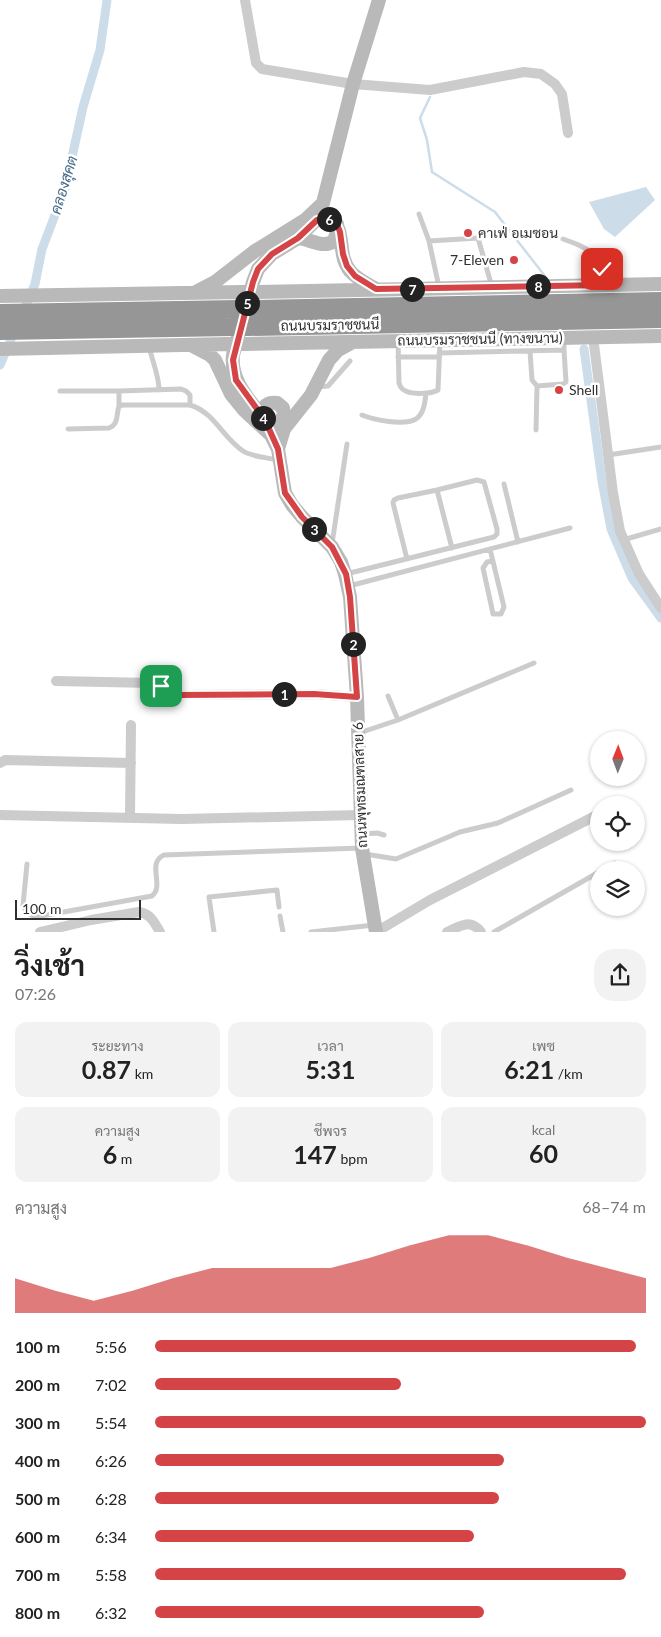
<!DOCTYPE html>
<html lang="th">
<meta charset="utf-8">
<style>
body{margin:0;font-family:Lato,Sarabun,sans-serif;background:#f2f2f2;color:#222;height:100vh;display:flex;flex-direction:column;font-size:19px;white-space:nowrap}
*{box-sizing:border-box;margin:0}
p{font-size:16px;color:#767676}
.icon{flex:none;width:28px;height:28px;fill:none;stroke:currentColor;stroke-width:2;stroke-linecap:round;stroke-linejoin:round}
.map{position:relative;height:932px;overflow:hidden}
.sheet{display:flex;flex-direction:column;background:#fff;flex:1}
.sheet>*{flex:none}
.needle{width:32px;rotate:1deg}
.tools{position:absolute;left:590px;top:731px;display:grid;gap:10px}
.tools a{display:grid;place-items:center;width:55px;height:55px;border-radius:50%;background:#fff;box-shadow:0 1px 4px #0004;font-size:25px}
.scale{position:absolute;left:15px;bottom:12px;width:126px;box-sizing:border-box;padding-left:5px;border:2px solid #2f2f2f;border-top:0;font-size:14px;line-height:18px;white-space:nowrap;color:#2f2f2f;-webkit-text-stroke:4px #fff;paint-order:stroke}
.pin{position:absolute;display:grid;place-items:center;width:42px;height:42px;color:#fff;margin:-21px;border-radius:10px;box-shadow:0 2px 8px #0006}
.km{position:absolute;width:25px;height:25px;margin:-12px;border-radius:50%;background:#222;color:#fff;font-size:14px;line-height:25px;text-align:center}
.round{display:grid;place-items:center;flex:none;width:52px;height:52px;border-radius:20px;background:#f2f2f2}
.summary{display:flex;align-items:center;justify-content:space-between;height:85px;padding:0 15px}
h1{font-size:28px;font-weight:700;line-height:38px}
.metrics{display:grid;grid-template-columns:repeat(3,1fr);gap:8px;height:85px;padding:5px 15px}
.metrics div{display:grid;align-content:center;border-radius:12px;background:#f2f2f2;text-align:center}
.metrics b{font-size:25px;font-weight:700}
.metrics small{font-size:14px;font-weight:400}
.metrics p{font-size:14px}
.chart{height:140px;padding:10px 15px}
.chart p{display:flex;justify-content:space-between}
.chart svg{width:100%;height:90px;margin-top:5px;fill:#d44446;opacity:.7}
ul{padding:0 15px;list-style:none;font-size:16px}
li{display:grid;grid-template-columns:80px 60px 1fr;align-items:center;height:38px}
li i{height:12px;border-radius:6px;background:#d44446}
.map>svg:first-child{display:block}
.water{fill:#cddce9}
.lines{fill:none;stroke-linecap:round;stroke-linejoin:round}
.stream{stroke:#cddce9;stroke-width:2.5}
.canal{stroke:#cddce9;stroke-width:9}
.lane{stroke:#ccc;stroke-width:5}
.street{stroke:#ccc;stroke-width:10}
.secondary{stroke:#b9b9b9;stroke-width:14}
.highway{stroke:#969696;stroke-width:18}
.secondary-bridge{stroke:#b9b9b9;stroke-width:14}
.highway-bridge{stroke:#969696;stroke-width:18}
.route-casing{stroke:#fff;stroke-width:10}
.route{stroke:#d44446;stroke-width:6}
.poi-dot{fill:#d44446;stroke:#fff;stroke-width:2}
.labels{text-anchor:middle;stroke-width:5;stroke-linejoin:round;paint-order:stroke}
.poi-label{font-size:14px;fill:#2f2f2f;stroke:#fff;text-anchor:start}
.street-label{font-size:14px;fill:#2f2f2f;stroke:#fff}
.water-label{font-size:15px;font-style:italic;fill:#456b8a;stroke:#fff}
</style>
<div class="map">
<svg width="661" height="932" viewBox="0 0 661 932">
<rect width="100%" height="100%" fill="#fff"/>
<path class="water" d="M646,187L655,200L615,237L604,229L589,202Z"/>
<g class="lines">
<path class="stream" d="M430,97L420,118L427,140L432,172L495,212L548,280"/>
<path class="canal" d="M584,349L602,481L611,529L632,578L661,618
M0,365L35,284L42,249L65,189L83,107L100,50L107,0"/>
<path class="lane" d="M419,214L429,241
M563,239C589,248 601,253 604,284
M439,287L429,241L478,238L492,287
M398,341L399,383C400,386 401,389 404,390C411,395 431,394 438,390L440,341
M149,346C152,361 159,375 159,390
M530,351L532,380L537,386L563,384L566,382L564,350
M439,353L564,350V340
M398,357H439
M317,387L328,386L350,361
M60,391H119V406
M119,391L181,389L186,391L190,395V405
M362,415C374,420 404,426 416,419C424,414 425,402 426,393
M68,429L109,428C119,424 116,415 119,406L123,405H190C214,412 223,438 243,451C252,457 266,457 277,460
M536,430L537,386
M608,455L661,447
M504,484L518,542
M623,540L661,529
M332,544L347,444
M490,549L504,607L501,614H493L492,609L483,568L487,562L493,561
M407,559L393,503L394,500L398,498L437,490L452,548
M346,574L494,537L497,534V529L484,482L477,480L437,490
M349,586L570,528
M388,696L398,720
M359,733L398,720L534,663
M364,834L377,833L384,835
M365,854L396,859L460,832L498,823L571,790
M27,864L23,905C26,912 29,915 36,917L152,896C165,886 146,863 164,855L361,848
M603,870L615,863
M280,916L283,932
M214,932L209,897L277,890L279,907
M311,932L374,925
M494,932L599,872"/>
<path class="street" d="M245,0L256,63L262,69L353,84L430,90L524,72L541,74L555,84L562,94L568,133
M593,337L613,493L620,531L639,574L661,608
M56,681L152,683C162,685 168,693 179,695L314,694L357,697
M0,763L5,760L131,763
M0,815L182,819L360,815
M130,817L131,725
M40,932L91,920L139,912C151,914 154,922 160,932
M376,932L430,900L597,815
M447,932C461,926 470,918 481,932"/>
<path class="secondary" d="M332,219C346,233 337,255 350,271C357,279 367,284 376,289
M298,238C310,239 323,249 334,241L338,228
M258,292L661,284
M194,293L215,282L255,251L305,220L323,203L353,84L379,0
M0,296L243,292
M244,344L661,336
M191,345L210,355L215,360L231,394L244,410L271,435L278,449L285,493L292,505L302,517L332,547L341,562L345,574L350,597L357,697L362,848L376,932
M0,349L228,344
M263,418C249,399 230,380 233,355L253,282L258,269L272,254L298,238L317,219H327L337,224
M265,421C259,410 265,401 277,403L283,408L284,415L280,422L272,424
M278,449L284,429L311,395L329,360L338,350L351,343"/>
<path class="highway" d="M253,309L661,301
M0,313L238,309
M248,327L661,319
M0,331L233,327"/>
<path class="secondary-bridge" d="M243,292H258
M228,344H244"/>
<path class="highway-bridge" d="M238,309H253
M233,327H248"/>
</g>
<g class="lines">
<defs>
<path id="route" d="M161,686L173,694L178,695L314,694L357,697L350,597L346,574L332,547L302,517L285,493L278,449L265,420L236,380L233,360L253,282L258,269L272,254L298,238L317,220L327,219L337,224L340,232L343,254L347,266L355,276L376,289L604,285L602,269"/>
</defs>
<use href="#route" class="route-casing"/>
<use href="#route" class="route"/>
</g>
<g class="poi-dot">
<circle cx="468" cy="233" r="5"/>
<circle cx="514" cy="260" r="5"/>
<circle cx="559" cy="390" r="5"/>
</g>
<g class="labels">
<g class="poi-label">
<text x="478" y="238">คาเฟ่ อเมซอน</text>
<text x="504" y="265" text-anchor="end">7-Eleven</text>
<text x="569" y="395">Shell</text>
</g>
<g class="street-label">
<text transform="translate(330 325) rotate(-1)" y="5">ถนนบรมราชชนนี</text>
<text transform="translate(480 339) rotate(-1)" y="5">ถนนบรมราชชนนี (ทางขนาน)</text>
<text transform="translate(360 785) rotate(-92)" y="5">ถนนพุทธมณฑลสาย 6</text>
</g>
<g class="water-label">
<text transform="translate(64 185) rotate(-73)" y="5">คลองสุคต</text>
</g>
</g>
</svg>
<div class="tools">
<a><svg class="needle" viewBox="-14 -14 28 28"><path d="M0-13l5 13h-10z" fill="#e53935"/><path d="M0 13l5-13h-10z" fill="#767676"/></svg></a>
<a><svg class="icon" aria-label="locate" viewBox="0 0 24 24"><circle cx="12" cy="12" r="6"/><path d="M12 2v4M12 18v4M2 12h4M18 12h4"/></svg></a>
<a><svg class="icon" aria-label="layers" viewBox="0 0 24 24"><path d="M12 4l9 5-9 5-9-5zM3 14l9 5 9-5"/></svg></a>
</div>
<div class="scale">100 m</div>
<div class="pin" style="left:161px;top:686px;background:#1e9e55"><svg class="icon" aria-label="arrive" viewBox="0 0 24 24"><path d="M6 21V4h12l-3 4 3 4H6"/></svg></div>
<div class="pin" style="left:602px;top:269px;background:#d93025"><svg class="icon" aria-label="check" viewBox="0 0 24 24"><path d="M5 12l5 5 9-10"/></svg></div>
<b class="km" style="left:284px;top:694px">1</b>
<b class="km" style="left:353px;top:644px">2</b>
<b class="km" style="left:314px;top:529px">3</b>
<b class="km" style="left:263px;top:418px">4</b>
<b class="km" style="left:247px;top:303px">5</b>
<b class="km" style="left:329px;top:219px">6</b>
<b class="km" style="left:412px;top:289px">7</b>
<b class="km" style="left:538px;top:286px">8</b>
</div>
<section class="sheet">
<div class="summary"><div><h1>วิ่งเช้า</h1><p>07:26</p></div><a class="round"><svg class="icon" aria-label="share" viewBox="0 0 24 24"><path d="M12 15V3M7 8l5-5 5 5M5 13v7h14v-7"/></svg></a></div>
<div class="metrics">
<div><p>ระยะทาง</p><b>0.87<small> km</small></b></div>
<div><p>เวลา</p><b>5:31</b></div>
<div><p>เพซ</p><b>6:21<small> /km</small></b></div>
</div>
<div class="metrics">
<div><p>ความสูง</p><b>6<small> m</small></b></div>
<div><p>ชีพจร</p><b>147<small> bpm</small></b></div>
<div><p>kcal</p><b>60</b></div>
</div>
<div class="chart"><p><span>ความสูง</span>68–74 m</p>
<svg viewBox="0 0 160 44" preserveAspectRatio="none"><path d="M0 44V27L10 33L20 38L30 33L40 27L50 22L60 22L70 22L80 22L90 17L100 11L110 6L120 6L130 11L140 17L150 22L160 27V44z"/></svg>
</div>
<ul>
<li><b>100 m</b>5:56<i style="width:98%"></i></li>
<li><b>200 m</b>7:02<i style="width:50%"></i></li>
<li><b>300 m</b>5:54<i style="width:100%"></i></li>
<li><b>400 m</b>6:26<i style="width:71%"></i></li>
<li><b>500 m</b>6:28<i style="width:70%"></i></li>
<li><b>600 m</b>6:34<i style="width:65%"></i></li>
<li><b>700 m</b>5:58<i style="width:96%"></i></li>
<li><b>800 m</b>6:32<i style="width:67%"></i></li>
</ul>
</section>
